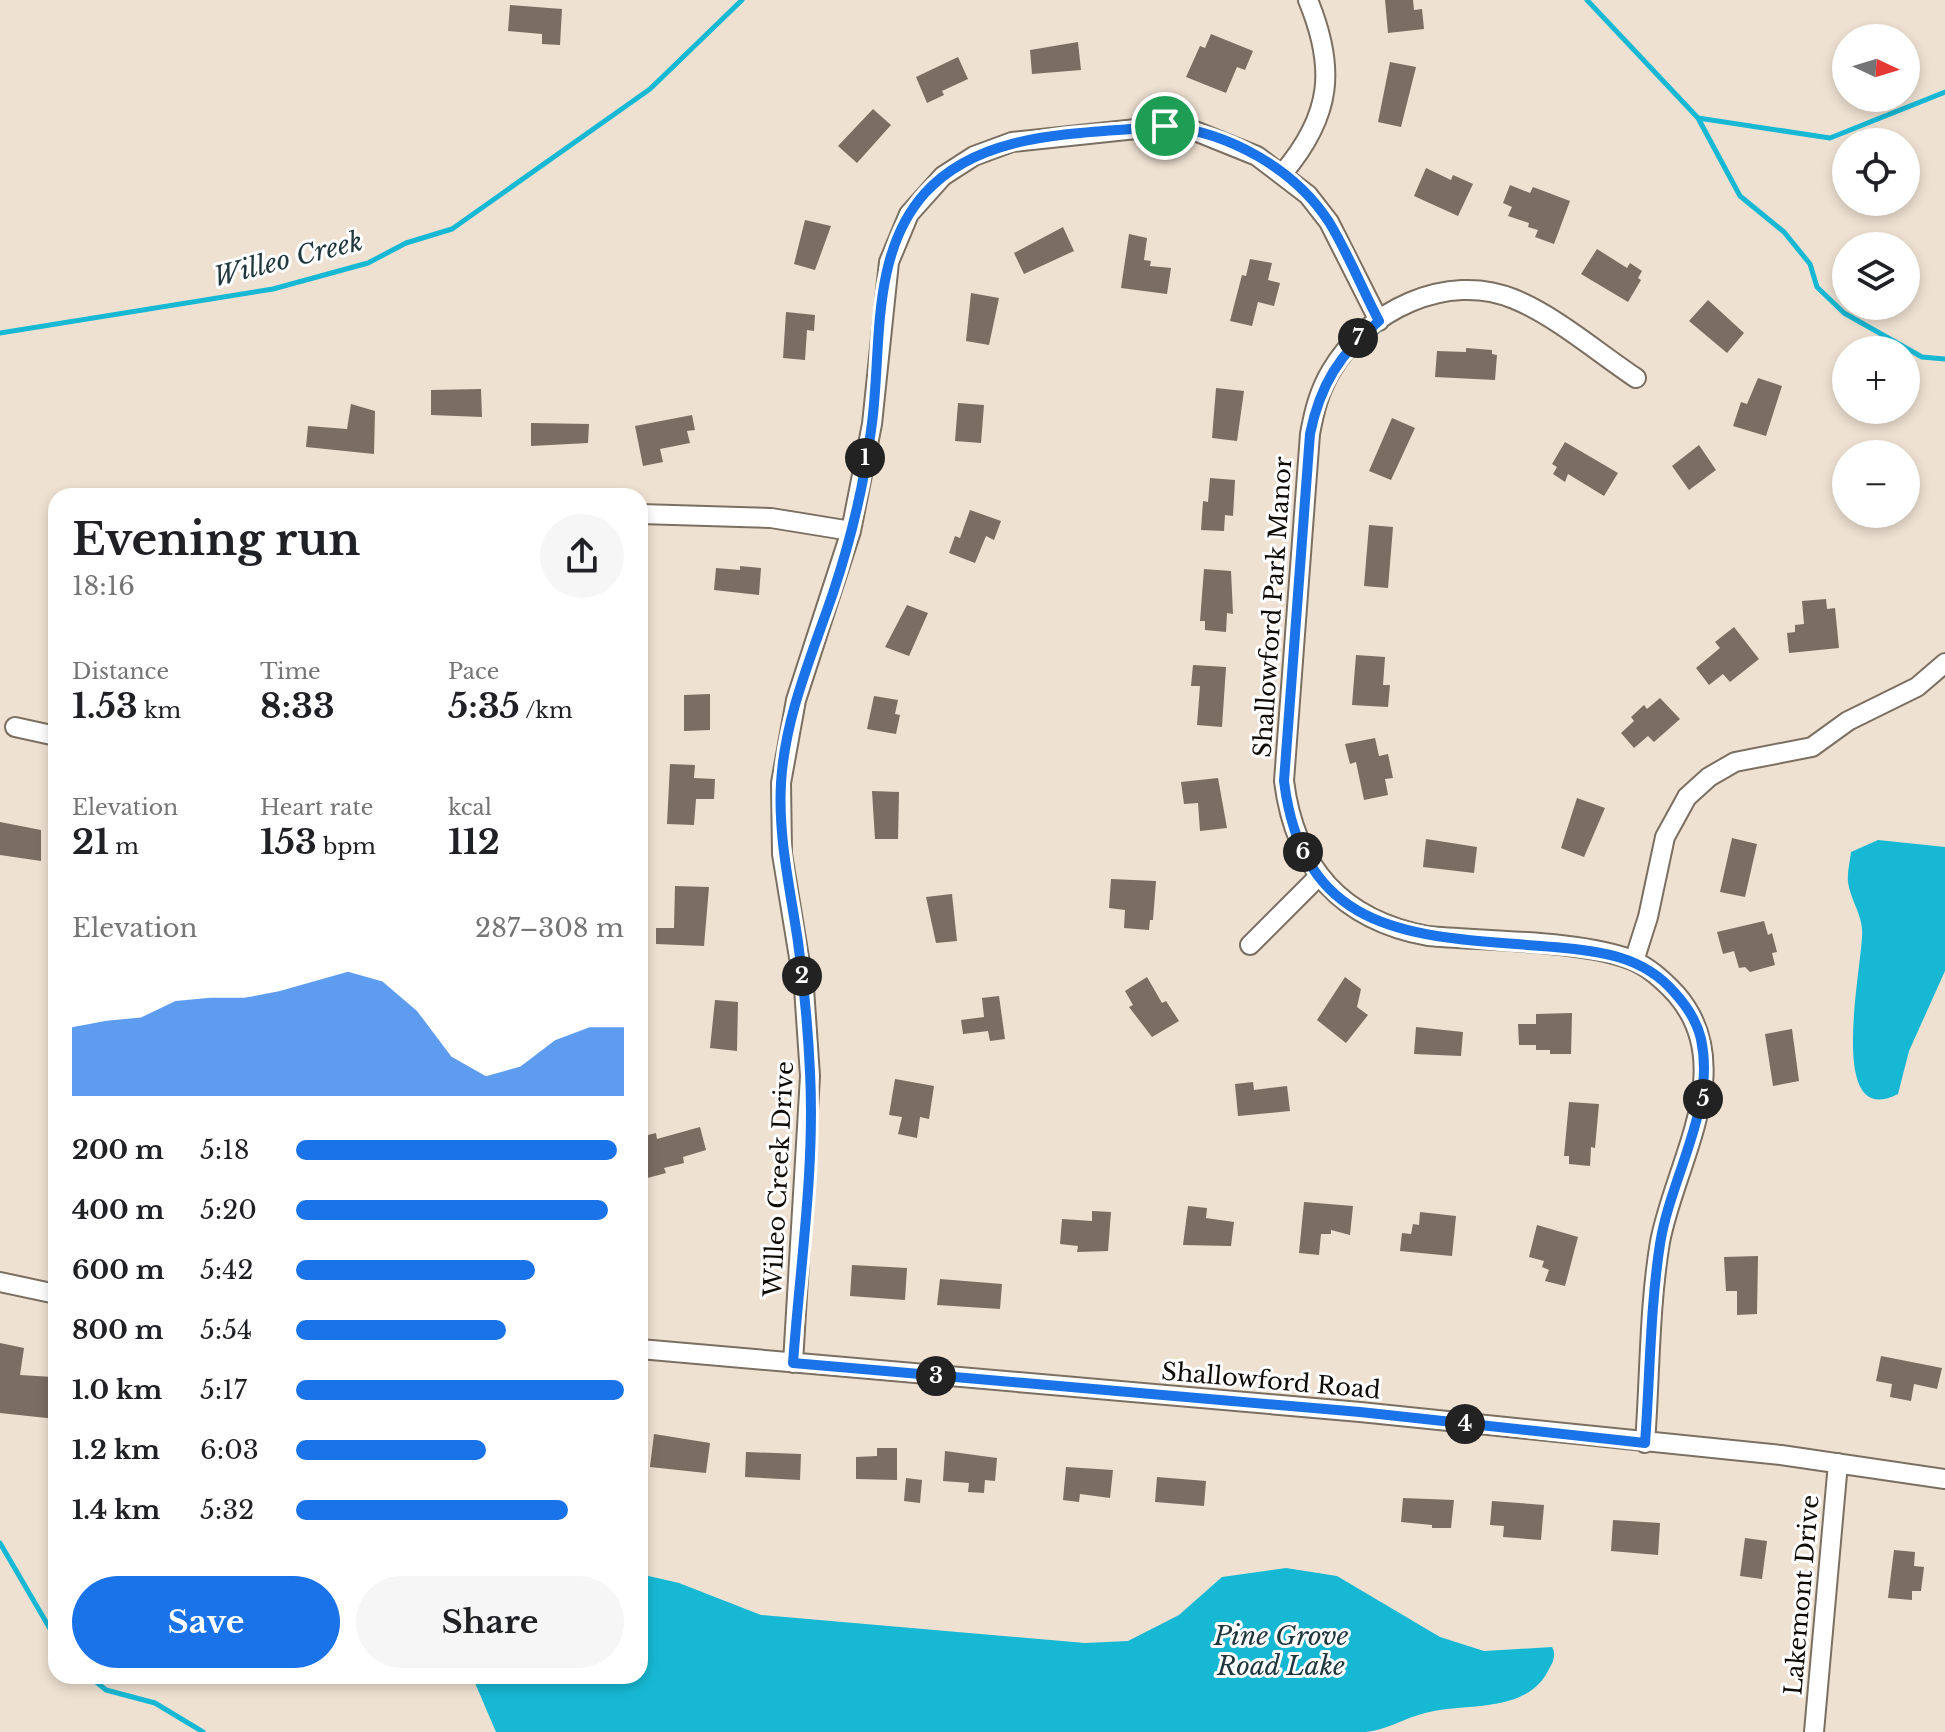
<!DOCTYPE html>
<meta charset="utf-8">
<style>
body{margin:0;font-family:"Libre Baskerville",serif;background:#f6f6f6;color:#202124;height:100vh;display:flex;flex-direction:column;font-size:30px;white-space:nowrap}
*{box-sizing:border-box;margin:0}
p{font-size:26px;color:#757577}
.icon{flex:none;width:44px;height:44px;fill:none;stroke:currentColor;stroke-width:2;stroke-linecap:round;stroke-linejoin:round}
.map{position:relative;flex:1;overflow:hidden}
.drawer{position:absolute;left:48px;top:488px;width:600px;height:1196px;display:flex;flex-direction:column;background:#fff;border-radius:24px;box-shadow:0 4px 12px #0003}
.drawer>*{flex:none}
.needle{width:52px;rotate:94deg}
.fabs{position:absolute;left:1832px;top:24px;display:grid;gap:16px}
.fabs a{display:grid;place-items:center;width:88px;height:88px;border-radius:50%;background:#fff;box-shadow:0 4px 12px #0003;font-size:40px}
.pin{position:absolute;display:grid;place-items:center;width:68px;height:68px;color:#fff;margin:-34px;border:4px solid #fff;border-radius:50%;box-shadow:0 2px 8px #0007}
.km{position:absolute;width:40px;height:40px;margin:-20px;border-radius:50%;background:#222;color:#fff;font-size:22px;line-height:40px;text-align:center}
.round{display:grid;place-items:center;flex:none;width:84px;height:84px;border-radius:42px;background:#f6f6f6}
.head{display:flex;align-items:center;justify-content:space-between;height:136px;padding:0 24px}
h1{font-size:44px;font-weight:700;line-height:60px}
.stats{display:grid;grid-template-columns:repeat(3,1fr);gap:12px;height:136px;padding:8px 24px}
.stats div{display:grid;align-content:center}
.stats b{font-size:34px;font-weight:700}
.stats small{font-size:22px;font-weight:400}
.stats p{font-size:22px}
.chart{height:224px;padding:16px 24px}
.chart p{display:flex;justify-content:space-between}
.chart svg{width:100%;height:144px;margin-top:8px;fill:#1a73e8;opacity:.7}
.button{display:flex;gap:16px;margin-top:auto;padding:16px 24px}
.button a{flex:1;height:92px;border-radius:48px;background:#1a73e8;color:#fff;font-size:32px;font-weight:700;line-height:92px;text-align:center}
.button a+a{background:#f6f6f6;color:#202124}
ul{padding:0 24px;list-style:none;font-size:26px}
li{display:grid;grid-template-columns:128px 96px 1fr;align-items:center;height:60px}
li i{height:20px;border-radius:10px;background:#1a73e8}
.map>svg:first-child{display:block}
.water{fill:#17b8d4}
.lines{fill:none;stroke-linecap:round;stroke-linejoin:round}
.stream{stroke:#17b8d4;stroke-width:5}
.building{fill:#7a6d61}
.minor-casing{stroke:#7b6f62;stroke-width:22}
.minor{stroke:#fff;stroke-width:18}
.route-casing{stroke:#fff;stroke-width:16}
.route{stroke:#1a73e8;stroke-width:10}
.labels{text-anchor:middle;stroke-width:6;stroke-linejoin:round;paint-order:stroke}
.street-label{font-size:24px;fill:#0f0b07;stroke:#fff}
.water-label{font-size:26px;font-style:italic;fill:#20383d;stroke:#fff}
</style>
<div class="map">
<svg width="1945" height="1732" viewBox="0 0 1945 1732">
<rect width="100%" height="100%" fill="#eee1d2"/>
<path class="water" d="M1878,840L1945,847V971L1909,1051L1898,1094C1823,1133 1865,956 1862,929C1861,913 1850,898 1848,882C1847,873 1850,861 1851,852Z
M1286,1568L1337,1576L1440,1637L1484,1651L1552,1647C1556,1654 1554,1661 1549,1669C1527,1715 1465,1702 1425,1713C1405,1718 1386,1730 1366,1732H496L472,1676H640V1574L679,1583L761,1615L1085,1643L1128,1641L1179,1615L1222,1577Z"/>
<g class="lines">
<path class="stream" d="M1587,0L1698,118L1830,138L1945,92
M1698,118L1740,196L1784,232L1810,264L1817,287L1844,313L1922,357L1945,359
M0,333L273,289L368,263L406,243L452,229L650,89L742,0
M0,1543L56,1639
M89,1676L106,1690L155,1703L203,1732"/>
</g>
<path class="building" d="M1385,0H1413L1414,10L1422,9L1424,29L1388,33Z
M510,5L562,9L560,45L542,44V34L508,31Z
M1211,34L1253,51L1245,70L1237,67L1226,93L1186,77L1200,46L1205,48Z
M1078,42L1081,70L1032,74L1030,50Z
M958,57L968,79L942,91L944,95L927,103L916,77Z
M1390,62L1416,67L1401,127L1378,122Z
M873,109L891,125L857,163L838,146Z
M1426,168L1451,180L1453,175L1473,184L1458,216L1414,196Z
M1510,185L1530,193L1533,187L1570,201L1554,244L1535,237L1538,230L1528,227L1529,223L1508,216L1512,207L1503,203Z
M805,220L831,226L815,270L794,264Z
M1063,227L1074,251L1024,274L1014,253Z
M1129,234L1147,238L1144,260L1151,261L1150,266L1171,268L1167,294L1121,288Z
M1597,249L1627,268L1630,263L1642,271L1638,278L1641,280L1628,302L1581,274Z
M1250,259L1272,263L1268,280L1280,283L1274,306L1258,302L1252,326L1230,321L1242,275L1246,276Z
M971,293L999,298L989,345L966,341Z
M1708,300L1744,333L1727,353L1689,321Z
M786,312L815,315L814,331L807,330L805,360L783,358Z
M1466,348L1492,350V354L1497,355L1495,380L1435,377L1437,351L1466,352Z
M1758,378L1782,386L1766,436L1733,426L1741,402L1747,404Z
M1216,388L1244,391L1237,441L1212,438Z
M481,389L482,417L431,415V390Z
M958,403L984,405L981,443L955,441Z
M351,404L375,411L374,454L306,447L308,426L347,429Z
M692,415L695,430L687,431L690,443L660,449L663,462L643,466L635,426Z
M1392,418L1415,428L1391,480L1369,471Z
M531,423L589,424L588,443L531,446Z
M1565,442L1618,473L1604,496L1568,474L1565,482L1553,474L1557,467L1552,464Z
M1699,445L1716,470L1689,490L1672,466Z
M1210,478L1235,480L1233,516L1225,515L1224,531L1201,530L1203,501L1208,502Z
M970,510L1001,521L994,540L986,536L975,563L949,553L955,536L960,538Z
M1369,525L1393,527L1388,588L1364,586Z
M740,566L761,568L759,595L714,590L716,568L740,570Z
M1204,569L1231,571L1233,614L1227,613L1226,632L1205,630V621H1200Z
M1826,599L1827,609L1835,608L1839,648L1789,653L1787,633L1795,632V625L1804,624L1802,601Z
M907,605L928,613L909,656L885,647Z
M1734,627L1759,659L1730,682L1723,674L1709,685L1696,668L1720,648L1715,642Z
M1356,655L1385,657L1383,685H1390L1388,707L1352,705Z
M1193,665L1226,667L1222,727L1197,725L1200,686H1191Z
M710,694V730L684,731V695Z
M874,696L898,700L895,714L900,715L896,734L867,729Z
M1660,698L1680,719L1654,742L1648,736L1634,748L1621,733L1634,721L1631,717L1644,705L1647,709Z
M1375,738L1379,756L1388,754L1393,778L1385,779L1388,795L1364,800L1356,762L1350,764L1345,744Z
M670,764L695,765L694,778L715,779L714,799H696L694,825L667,824Z
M1218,778L1227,828L1200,831L1198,803L1184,804L1181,782Z
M872,791L899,792L898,839H875Z
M1577,798L1605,808L1584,857L1561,848Z
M0,822L41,830V861L0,855Z
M1732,838L1757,844L1745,897L1720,892Z
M1426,839L1477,847L1474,873L1423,867Z
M1111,879L1156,881L1153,920H1150L1149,930L1124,928L1125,910L1109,908Z
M675,886L709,887L704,946L656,944V928H674Z
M952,894L957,941L936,943L926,897Z
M1764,921L1768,935L1772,933L1777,952L1772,953L1775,965L1750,972L1745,967L1739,968L1734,951L1723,954L1717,932Z
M1147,977L1162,1003L1166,1001L1179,1021L1152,1037L1129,1007L1133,1005L1125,991Z
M1345,977L1361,989L1357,1007L1368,1015L1346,1043L1317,1020Z
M999,996L1005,1039L990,1041L988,1031L963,1034L961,1020L984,1017L982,998Z
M715,1000L738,1002L737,1051L710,1048Z
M1572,1013L1571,1054H1550V1050H1536V1045H1519L1518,1024H1536V1014Z
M1416,1027L1463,1032L1461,1056L1414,1054Z
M1792,1029L1799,1081L1773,1086L1765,1034Z
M895,1079L934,1086L929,1119L920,1117L917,1138L898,1134L902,1117L889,1115Z
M1253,1082L1254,1090L1287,1086L1290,1111L1238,1116L1235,1084Z
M1569,1102L1599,1104L1595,1148L1591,1147L1590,1166L1569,1164V1156H1564Z
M700,1127L706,1150L683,1157L684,1163L664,1168L666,1173L640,1180V1137L656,1133L657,1139Z
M1304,1202L1353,1206L1350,1235L1331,1230V1234H1321L1319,1255L1299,1253Z
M1188,1206L1207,1208L1206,1218L1234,1222L1231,1246L1183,1245Z
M1092,1211L1111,1212L1108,1251L1077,1252L1078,1246L1060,1244L1062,1219L1092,1221Z
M1420,1212L1456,1216L1452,1256L1400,1251L1402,1233L1411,1234L1413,1224L1419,1225Z
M1537,1225L1578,1237L1565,1286L1545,1281L1549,1270L1542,1267L1544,1261L1529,1257Z
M1758,1256L1757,1314L1737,1315V1291H1726L1724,1257Z
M852,1265L907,1268L905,1300L850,1296Z
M940,1279L1002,1284L1000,1309L937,1305Z
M0,1343L24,1348L20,1375L53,1377L56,1419L0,1413Z
M1881,1356L1942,1368L1937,1389L1914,1384L1911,1401L1890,1397L1892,1384L1876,1381Z
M654,1434L710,1443L706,1473L650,1467Z
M877,1448H897V1480L856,1479V1457L877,1456Z
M945,1451L997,1458L995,1481L985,1480L984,1493L968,1492L969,1483L943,1481Z
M746,1452L801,1454L800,1480L745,1477Z
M1066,1467L1113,1470L1110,1498L1080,1494L1079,1502L1063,1500Z
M1157,1477L1206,1481L1204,1506L1155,1502Z
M906,1478L922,1480L920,1503L904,1501Z
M1403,1498L1454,1500L1451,1528H1432V1525L1401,1522Z
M1492,1501L1544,1505L1541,1540L1503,1537L1504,1526L1490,1525Z
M1613,1520L1660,1523L1658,1555L1611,1551Z
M1745,1538L1767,1541L1762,1579L1740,1576Z
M1894,1550L1915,1552L1914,1566L1924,1567L1921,1591H1912V1600L1888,1598Z"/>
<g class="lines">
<defs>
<path id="minor" d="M1283,173C1332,115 1336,68 1308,0
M1636,378C1597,352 1557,317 1514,299C1447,271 1366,311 1331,371C1319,391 1314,412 1310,434L1284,781C1295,868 1342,920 1428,936C1483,941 1586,940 1634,961C1650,968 1664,981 1676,994C1740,1067 1675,1162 1660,1242C1649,1307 1650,1377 1645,1443
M640,514L771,518L851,531
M15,727L56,736
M1250,945L1319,876
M1634,961L1648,917L1665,837L1687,797L1709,777L1735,762L1812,747L1848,721L1917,687L1945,663
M0,1282L56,1294
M640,1349L1360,1412L1781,1455L1945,1479
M793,1363L810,1076L804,988L782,854L781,783L796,700L851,531L872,424L889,262L909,214L943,176L974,156L1012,142L1165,126L1190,129L1257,156L1308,195L1329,222L1379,321
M1814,1732L1838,1463"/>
</defs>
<use href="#minor" class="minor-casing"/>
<use href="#minor" class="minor"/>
</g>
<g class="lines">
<defs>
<path id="route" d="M1165,126C1228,132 1294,168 1329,222C1348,253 1362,289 1379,321C1340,353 1320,385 1310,434L1284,781C1304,943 1425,936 1554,947C1600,951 1643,956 1674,992C1686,1005 1697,1022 1701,1039C1716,1109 1671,1175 1660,1244C1650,1309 1650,1377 1645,1443L1360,1412L793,1363C800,1267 815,1168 810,1072C808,1029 804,985 798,942C790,888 778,837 781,783C785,716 812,655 833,593C851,539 865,480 872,423C882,346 870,254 925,193C984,128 1084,135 1165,126Z"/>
</defs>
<use href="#route" class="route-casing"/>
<use href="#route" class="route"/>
</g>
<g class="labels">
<g class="street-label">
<text transform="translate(1273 607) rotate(-86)" y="8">Shallowford Park Manor</text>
<text transform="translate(779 1179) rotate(-87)" y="8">Willeo Creek Drive</text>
<text transform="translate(1271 1381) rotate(5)" y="8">Shallowford Road</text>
<text transform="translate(1802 1595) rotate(-85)" y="8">Lakemont Drive</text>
</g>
<g class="water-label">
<text transform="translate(288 259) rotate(-14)" y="9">Willeo Creek</text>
<text x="1281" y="1645">Pine Grove<tspan x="1281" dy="30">Road Lake</tspan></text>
</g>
</g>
</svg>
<div class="fabs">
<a><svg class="needle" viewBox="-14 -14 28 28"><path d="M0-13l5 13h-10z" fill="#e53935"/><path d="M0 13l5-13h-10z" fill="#757577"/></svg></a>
<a><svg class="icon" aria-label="locate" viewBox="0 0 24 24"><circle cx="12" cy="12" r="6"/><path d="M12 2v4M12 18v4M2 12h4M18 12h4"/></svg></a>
<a><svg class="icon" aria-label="layers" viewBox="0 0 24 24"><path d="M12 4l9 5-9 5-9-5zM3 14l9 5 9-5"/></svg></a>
<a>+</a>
<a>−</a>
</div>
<div class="pin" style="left:1165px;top:126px;background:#1e9e55"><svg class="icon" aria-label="arrive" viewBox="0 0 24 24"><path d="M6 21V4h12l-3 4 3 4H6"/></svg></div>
<b class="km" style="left:865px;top:458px">1</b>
<b class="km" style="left:802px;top:976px">2</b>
<b class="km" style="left:936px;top:1376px">3</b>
<b class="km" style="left:1465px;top:1424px">4</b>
<b class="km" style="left:1703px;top:1099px">5</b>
<b class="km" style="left:1303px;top:852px">6</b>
<b class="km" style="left:1358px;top:338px">7</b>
<section class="drawer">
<div class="head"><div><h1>Evening run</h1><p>18:16</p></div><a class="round"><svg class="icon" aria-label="share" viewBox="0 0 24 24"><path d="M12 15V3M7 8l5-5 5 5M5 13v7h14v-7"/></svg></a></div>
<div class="stats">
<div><p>Distance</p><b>1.53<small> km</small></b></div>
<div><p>Time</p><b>8:33</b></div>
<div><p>Pace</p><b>5:35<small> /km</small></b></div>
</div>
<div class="stats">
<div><p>Elevation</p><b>21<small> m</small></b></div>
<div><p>Heart rate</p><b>153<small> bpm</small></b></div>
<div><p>kcal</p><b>112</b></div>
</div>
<div class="chart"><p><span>Elevation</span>287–308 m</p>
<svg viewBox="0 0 160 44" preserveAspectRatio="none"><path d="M0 44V23L10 21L20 20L30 15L40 14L50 14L60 12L70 9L80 6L90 9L100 18L110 32L120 38L130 35L140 27L150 23L160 23V44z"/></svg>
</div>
<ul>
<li><b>200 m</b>5:18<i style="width:98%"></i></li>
<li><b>400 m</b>5:20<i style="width:95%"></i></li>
<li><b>600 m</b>5:42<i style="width:73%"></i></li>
<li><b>800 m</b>5:54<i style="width:64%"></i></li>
<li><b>1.0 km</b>5:17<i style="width:100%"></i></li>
<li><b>1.2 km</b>6:03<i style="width:58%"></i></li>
<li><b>1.4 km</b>5:32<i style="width:83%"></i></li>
</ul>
<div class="button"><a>Save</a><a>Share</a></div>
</section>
</div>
